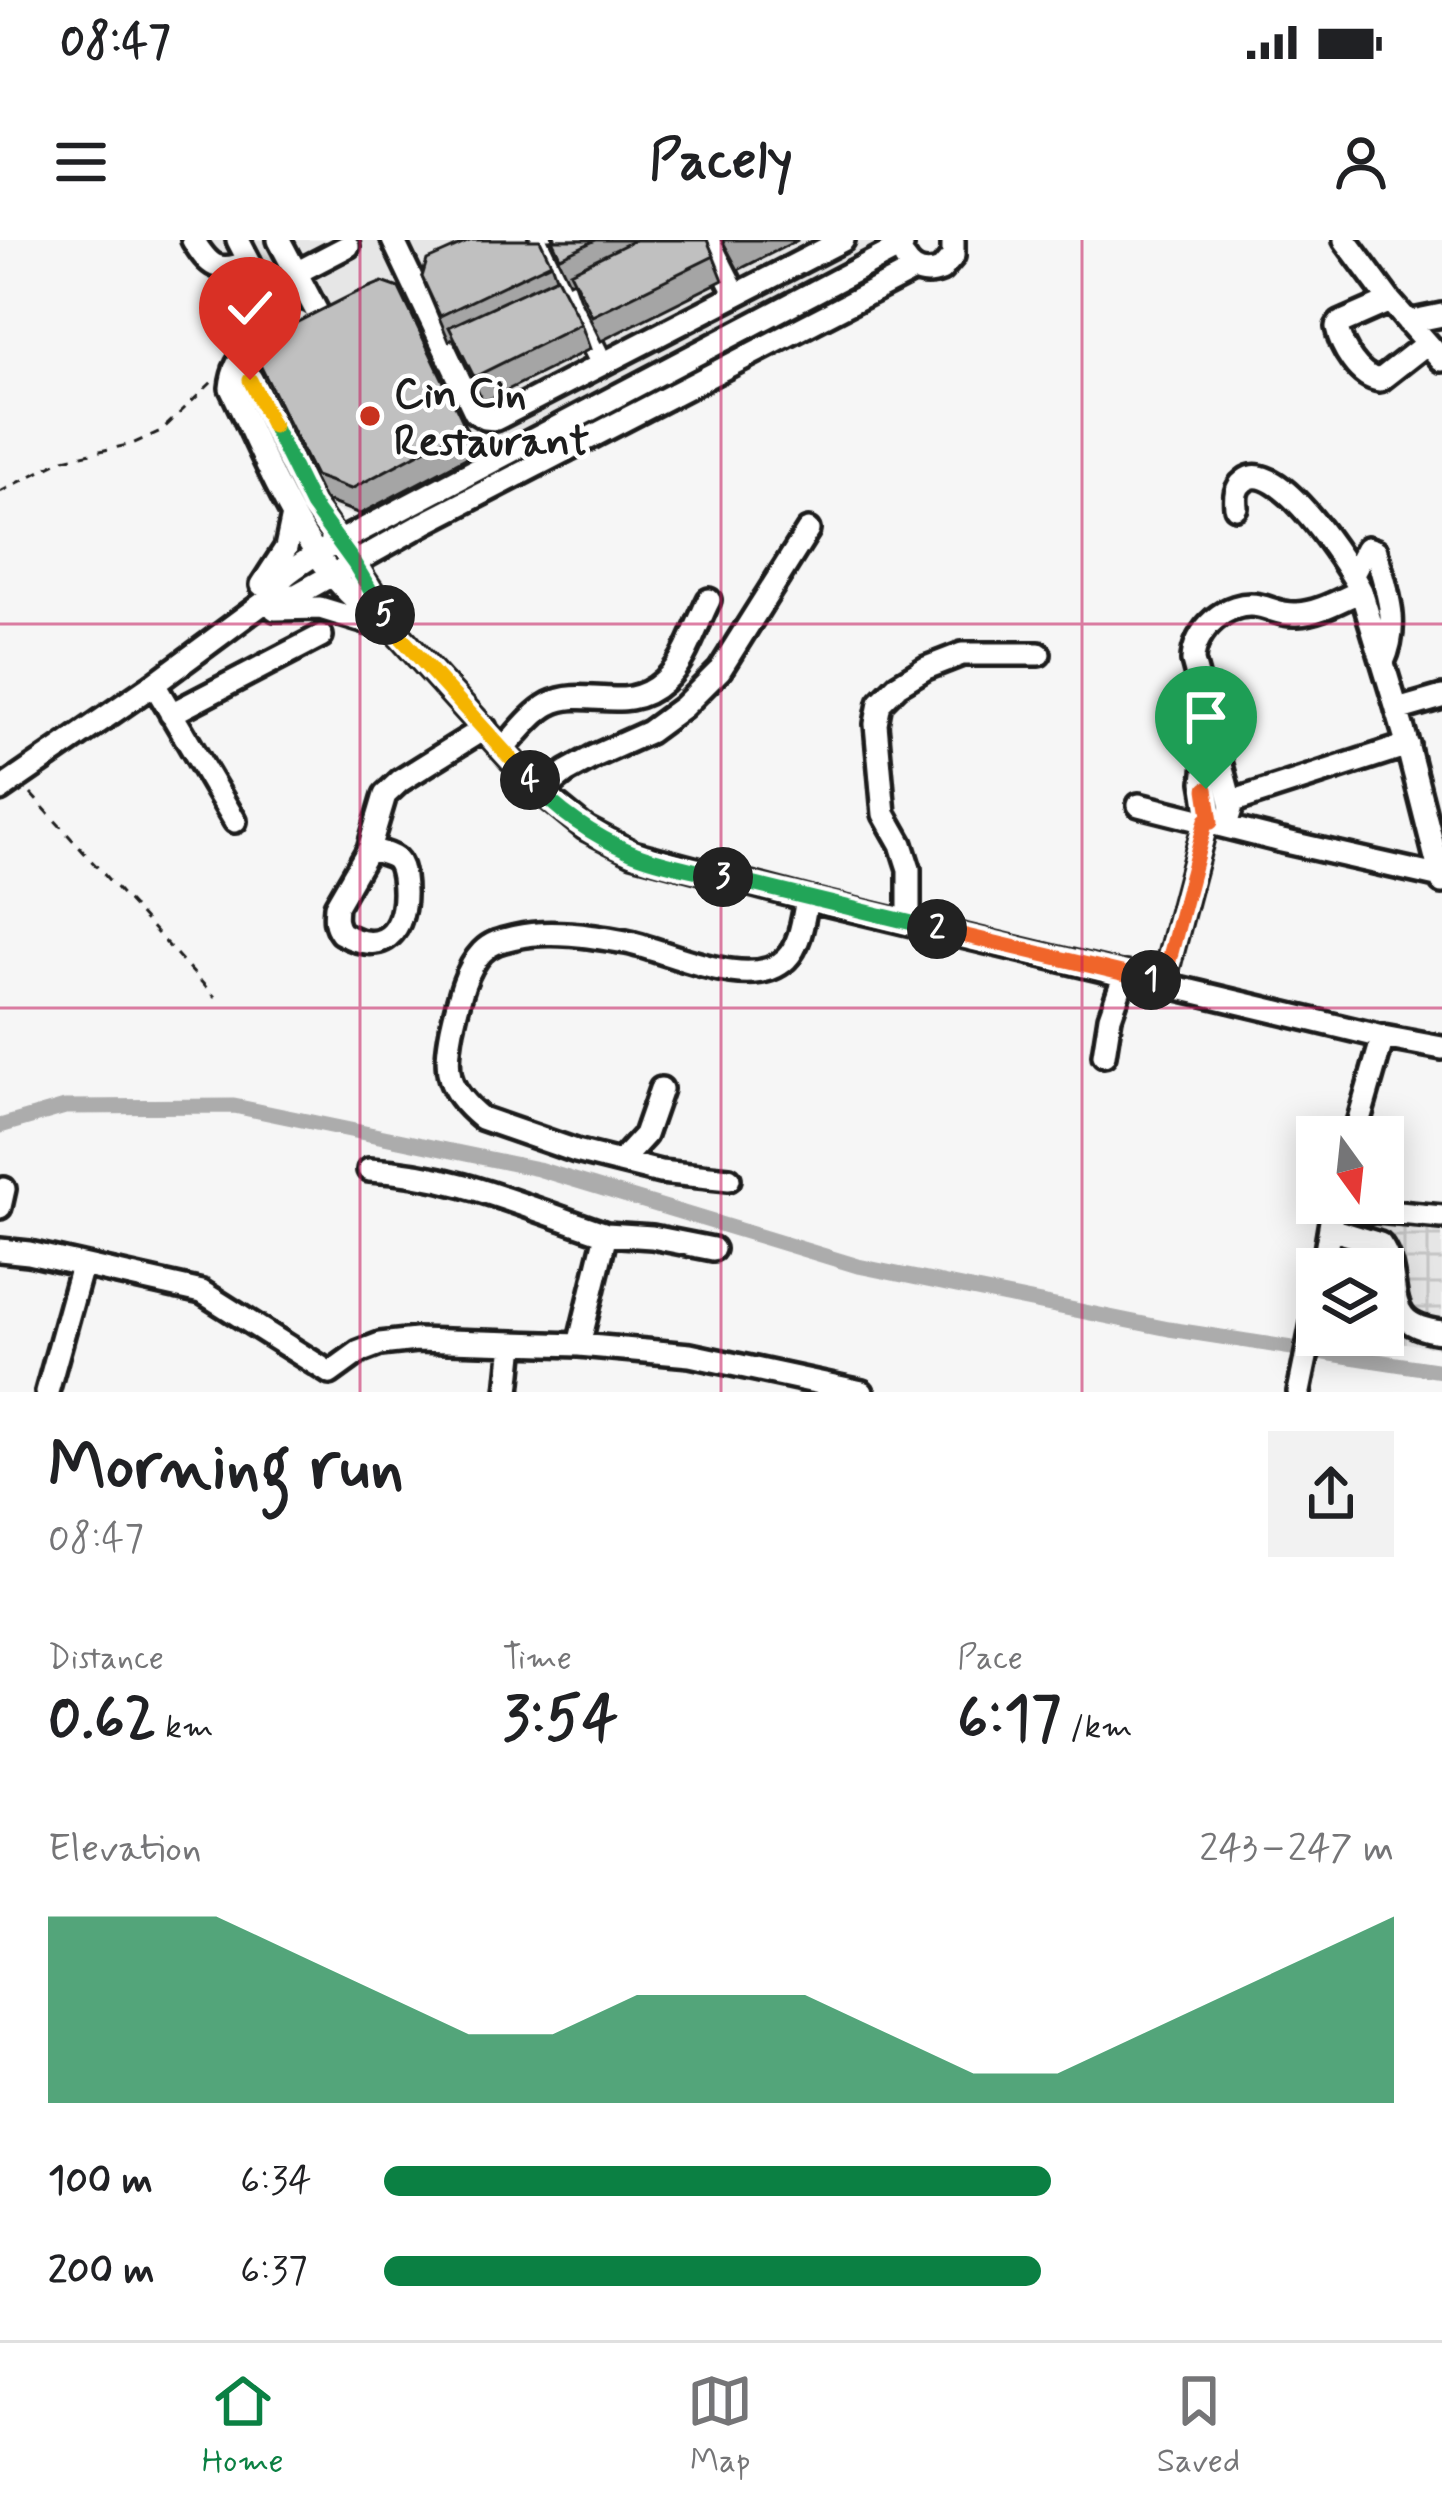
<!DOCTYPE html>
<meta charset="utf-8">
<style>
body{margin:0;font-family:Mynerve,sans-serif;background:#f2f2f2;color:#202124;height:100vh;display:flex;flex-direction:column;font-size:45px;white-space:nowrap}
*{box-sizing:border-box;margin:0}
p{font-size:39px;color:#757577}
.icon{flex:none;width:66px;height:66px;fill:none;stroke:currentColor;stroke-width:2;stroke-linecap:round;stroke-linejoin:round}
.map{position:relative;height:1152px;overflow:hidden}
.panel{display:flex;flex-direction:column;background:#fff;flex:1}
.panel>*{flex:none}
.needle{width:78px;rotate:165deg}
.controls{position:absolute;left:1296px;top:876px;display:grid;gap:24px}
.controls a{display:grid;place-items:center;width:108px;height:108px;border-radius:0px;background:#fff;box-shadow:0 6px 30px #0003;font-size:60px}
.pin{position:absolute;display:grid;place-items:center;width:102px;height:102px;color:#fff;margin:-123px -51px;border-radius:50% 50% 50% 0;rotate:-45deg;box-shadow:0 0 12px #0007}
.pin .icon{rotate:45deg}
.km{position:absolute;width:60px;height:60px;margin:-30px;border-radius:50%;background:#222;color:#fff;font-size:33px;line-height:60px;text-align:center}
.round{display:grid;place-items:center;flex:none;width:126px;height:126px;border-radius:0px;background:#f2f2f2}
.head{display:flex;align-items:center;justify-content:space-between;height:204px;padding:0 48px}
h1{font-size:66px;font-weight:700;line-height:90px}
.figures{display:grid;grid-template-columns:repeat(3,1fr);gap:18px;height:204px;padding:12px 48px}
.figures div{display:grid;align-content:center}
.figures b{font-size:60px;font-weight:700}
.figures small{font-size:33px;font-weight:400}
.figures p{font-size:33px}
.chart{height:336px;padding:24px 48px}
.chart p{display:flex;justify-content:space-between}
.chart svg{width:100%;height:216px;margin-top:12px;fill:#0b8043;opacity:.7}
ul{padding:0 48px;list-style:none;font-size:39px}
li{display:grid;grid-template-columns:192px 144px 1fr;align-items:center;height:90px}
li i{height:30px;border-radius:15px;background:#0b8043}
.status{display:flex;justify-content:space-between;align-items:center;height:84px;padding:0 60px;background:#fff;direction:ltr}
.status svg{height:33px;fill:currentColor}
header{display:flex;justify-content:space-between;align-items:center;height:156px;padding:0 48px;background:#fff;font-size:54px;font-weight:700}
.tabs{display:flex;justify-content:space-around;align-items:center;height:168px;border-top:3px solid #e0e0e0;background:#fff;font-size:33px;color:#757577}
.tabs a{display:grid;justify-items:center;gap:6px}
.tabs .active{color:#0b8043}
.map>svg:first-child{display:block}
.built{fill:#e6e6e6}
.industrial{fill:url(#industrial-grid)}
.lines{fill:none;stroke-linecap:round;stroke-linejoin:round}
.canal{stroke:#acacac;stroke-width:15}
.minor-casing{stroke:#1c1c1c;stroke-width:30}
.path{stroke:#1c1c1c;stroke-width:3;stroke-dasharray:9 9;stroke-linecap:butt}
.minor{stroke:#fff;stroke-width:21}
.wall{fill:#a5a5a5;stroke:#1c1c1c;stroke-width:3}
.building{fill:#c0c0c0;stroke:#1c1c1c;stroke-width:3}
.split-1-casing{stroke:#fff;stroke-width:24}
.split-2-casing{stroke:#fff;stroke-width:24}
.split-3-casing{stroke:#fff;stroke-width:24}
.split-4-casing{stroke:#fff;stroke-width:24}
.split-5-casing{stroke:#fff;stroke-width:24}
.split-6-casing{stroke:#fff;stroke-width:24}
.split-7-casing{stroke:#fff;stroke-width:24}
.split-1{stroke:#f0652b;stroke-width:15}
.split-2{stroke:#f0652b;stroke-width:15}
.split-3{stroke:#22a559;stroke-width:15}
.split-4{stroke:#22a559;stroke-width:15}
.split-5{stroke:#f5b400;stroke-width:15}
.split-6{stroke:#22a559;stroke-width:15}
.split-7{stroke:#f5b400;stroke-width:15}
.grid{fill:none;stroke:#c2185b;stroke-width:3;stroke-opacity:0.55}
.poi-dot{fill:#c8321e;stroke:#fff;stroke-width:4.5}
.labels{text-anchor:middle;stroke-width:9;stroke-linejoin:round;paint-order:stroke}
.poi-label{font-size:42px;font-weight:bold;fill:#1c1c1c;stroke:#fff;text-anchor:start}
</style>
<div class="status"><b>08:47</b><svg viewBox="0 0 49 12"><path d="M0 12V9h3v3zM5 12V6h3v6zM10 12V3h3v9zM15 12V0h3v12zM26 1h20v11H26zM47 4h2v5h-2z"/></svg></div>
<header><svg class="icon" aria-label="menu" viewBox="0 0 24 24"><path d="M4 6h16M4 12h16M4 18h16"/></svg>Pacely<svg class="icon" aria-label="person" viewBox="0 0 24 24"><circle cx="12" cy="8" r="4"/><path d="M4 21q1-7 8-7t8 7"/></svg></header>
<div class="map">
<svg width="1442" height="1152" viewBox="0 0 1442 1152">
<defs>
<pattern id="industrial-grid" width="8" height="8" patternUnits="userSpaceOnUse" patternTransform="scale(3)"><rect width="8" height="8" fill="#e6e6e6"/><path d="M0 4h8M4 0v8" fill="none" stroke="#c5c5c5"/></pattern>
</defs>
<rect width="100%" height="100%" fill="#f6f6f6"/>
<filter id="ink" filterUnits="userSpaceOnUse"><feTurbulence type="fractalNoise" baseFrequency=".00833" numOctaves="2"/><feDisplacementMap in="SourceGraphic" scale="24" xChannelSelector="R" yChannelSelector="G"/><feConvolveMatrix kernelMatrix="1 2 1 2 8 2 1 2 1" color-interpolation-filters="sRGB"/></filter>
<g filter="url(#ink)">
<path class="built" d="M191,0H878L877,10L362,279L317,263Z"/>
<path class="industrial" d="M1357,984L1442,992V1109L1357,1095H1383V1029H1354Z"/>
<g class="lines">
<path class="canal" d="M0,886L65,867L234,866L538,929L858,1026L1169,1089L1442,1131"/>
<defs>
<path id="minor" d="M193,0C209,26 218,35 249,21
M238,0L284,89
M279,0L318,74
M393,0L475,172L485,178L496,179L843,0
M541,0L602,124
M708,0L736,55
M1345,0L1390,61L1442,120
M905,19C913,33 926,36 941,30L953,16V0
M296,33L348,6
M1390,61L1340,83L1337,87C1341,107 1359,138 1380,140L1426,104
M1408,82L1442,75
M299,83C265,97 235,107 231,148C267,221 313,345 388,383
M235,129L250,139L312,265L376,358L388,383L541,552L585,588L633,613L807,659L1383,797L1442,808
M1236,267C1235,257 1235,248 1244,241C1276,213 1349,327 1361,351L1405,496L1442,642
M1353,334L1367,308L1376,311C1386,350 1401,383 1383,422
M262,345L286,308L293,275
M266,361C277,337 295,328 316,314L902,6
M275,369L320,368L379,386
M154,444L235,581
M1397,470L1442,457
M171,474L321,396
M1192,477L1206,524L1204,542L1211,582
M503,509C516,495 532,473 549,464C587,445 625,477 664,441C686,422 696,385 709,360
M0,550L154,444L266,361L298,354L425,283L914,30
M541,552L566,532L595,516L649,492L683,467L720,430L808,290
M1231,562L1408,505
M1139,565L1282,601L1441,637
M1226,585L1232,566L1193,421C1193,391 1227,359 1259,366C1273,369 1282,375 1297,374C1319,373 1342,359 1361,351
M369,609C376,611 390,614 396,619C401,624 402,631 403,637C409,682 390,721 341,693C334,684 335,677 336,666L369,609L385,555L400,541L485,488
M909,683V629L901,604L884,574L876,484L880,463L898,445L926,428L962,414H1039
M1163,743L1206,581
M1104,815L1110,777L1125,734
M1354,897L1383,797
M622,920L645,895L661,849
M369,930C456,934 525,967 606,994L579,1105
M729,939L660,932L576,911L481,878C446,849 444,831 452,789C458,763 464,731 482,712C492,702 503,700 516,697C549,689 592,696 626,702C667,710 751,754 786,719C801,704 803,679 807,659
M0,967L4,949
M1334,967L1442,977
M1330,989L1380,1004C1407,1042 1375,1085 1442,1092
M606,994L652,997L713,1009
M0,1010L29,1013L202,1052L330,1133L359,1112L380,1104L416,1100L579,1105L690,1115L862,1152
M1323,1029L1332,975
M47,1152L82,1026
M508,1152L513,1103
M1299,1152L1317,1064"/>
</defs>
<use href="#minor" class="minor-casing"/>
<path class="path" d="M0,252L64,219L132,204L161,191L214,140
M31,554L215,757"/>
<use href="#minor" class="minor"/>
</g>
<path class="wall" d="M549,0H707L723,40L601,101L579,57L573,40L569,42Z
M722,0H798L738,30Z
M551,23L556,37L581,84L590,109L483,162L453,99L449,101L422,37Z
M255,115L466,188L475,213L360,274L324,260L264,140Z"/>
<path class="building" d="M472,0H540L551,23L440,76L422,37L427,20Z
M552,0H596L560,17Z
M635,0H707L714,16L592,76L570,32Z
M557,37L581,84L474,137L449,87Z
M382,42L399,48L466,188L351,249L315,236L255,115L262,100L353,54Z"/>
</g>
<g class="lines" filter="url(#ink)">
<defs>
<path id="split-1" d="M1151,740L1163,743L1206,580L1211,582L1206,549"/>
<path id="split-2" d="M937,689L1151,740"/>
<path id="split-3" d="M723,637L937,689"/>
<path id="split-4" d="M530,540C556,571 594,596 631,612C659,624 693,629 723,637"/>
<path id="split-5" d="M385,375L388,383L530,540"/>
<path id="split-6" d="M273,186L312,265L354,323L385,375"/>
<path id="split-7" d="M250,140L273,186"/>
</defs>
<use href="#split-1" class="split-1-casing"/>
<use href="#split-2" class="split-2-casing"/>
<use href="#split-3" class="split-3-casing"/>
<use href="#split-4" class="split-4-casing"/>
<use href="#split-5" class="split-5-casing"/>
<use href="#split-6" class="split-6-casing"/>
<use href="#split-7" class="split-7-casing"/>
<use href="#split-1" class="split-1"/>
<use href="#split-2" class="split-2"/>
<use href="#split-3" class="split-3"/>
<use href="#split-4" class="split-4"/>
<use href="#split-5" class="split-5"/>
<use href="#split-6" class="split-6"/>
<use href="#split-7" class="split-7"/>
</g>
<path class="grid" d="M360,0V1152M721,0V1152M1082,0V1152M0,384H1442M0,768H1442"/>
<circle class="poi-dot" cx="370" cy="176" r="12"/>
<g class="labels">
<g class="poi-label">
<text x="394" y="167">Cin Cin<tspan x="394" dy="48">Restaurant</tspan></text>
</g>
</g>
</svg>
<div class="controls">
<a><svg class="needle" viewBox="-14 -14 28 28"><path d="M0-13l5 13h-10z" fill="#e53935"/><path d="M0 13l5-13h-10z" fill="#757577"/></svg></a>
<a><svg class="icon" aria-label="layers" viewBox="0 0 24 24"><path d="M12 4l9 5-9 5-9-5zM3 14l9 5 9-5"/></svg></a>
</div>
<div class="pin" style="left:1206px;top:549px;background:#1e9e55"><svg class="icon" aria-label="arrive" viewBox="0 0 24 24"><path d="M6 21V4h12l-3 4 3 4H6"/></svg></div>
<div class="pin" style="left:250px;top:140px;background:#d93025"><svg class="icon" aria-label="check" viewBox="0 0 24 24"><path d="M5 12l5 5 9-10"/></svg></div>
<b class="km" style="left:1151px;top:740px">1</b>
<b class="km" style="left:937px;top:689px">2</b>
<b class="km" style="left:723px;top:637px">3</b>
<b class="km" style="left:530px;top:540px">4</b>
<b class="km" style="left:385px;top:375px">5</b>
</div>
<section class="panel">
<div class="head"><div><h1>Morning run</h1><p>08:47</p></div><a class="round"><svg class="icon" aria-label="share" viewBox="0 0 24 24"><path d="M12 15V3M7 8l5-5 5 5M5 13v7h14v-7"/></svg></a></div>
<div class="figures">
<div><p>Distance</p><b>0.62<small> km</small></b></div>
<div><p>Time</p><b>3:54</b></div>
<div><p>Pace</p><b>6:17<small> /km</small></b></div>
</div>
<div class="chart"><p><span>Elevation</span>243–247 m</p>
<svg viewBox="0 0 160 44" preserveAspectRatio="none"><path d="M0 44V6L10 6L20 6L30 14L40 22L50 30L60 30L70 22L80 22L90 22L100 30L110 38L120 38L130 30L140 22L150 14L160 6V44z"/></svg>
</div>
<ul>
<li><b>100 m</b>6:34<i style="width:66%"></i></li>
<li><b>200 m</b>6:37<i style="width:65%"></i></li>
</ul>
</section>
<nav class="tabs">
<a class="active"><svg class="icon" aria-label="home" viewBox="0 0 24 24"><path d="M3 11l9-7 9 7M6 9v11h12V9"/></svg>Home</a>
<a><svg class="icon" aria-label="map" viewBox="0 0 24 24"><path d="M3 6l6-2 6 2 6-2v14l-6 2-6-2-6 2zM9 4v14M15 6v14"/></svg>Map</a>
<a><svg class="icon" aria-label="saved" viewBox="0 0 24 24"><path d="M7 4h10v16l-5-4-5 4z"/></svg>Saved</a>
</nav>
